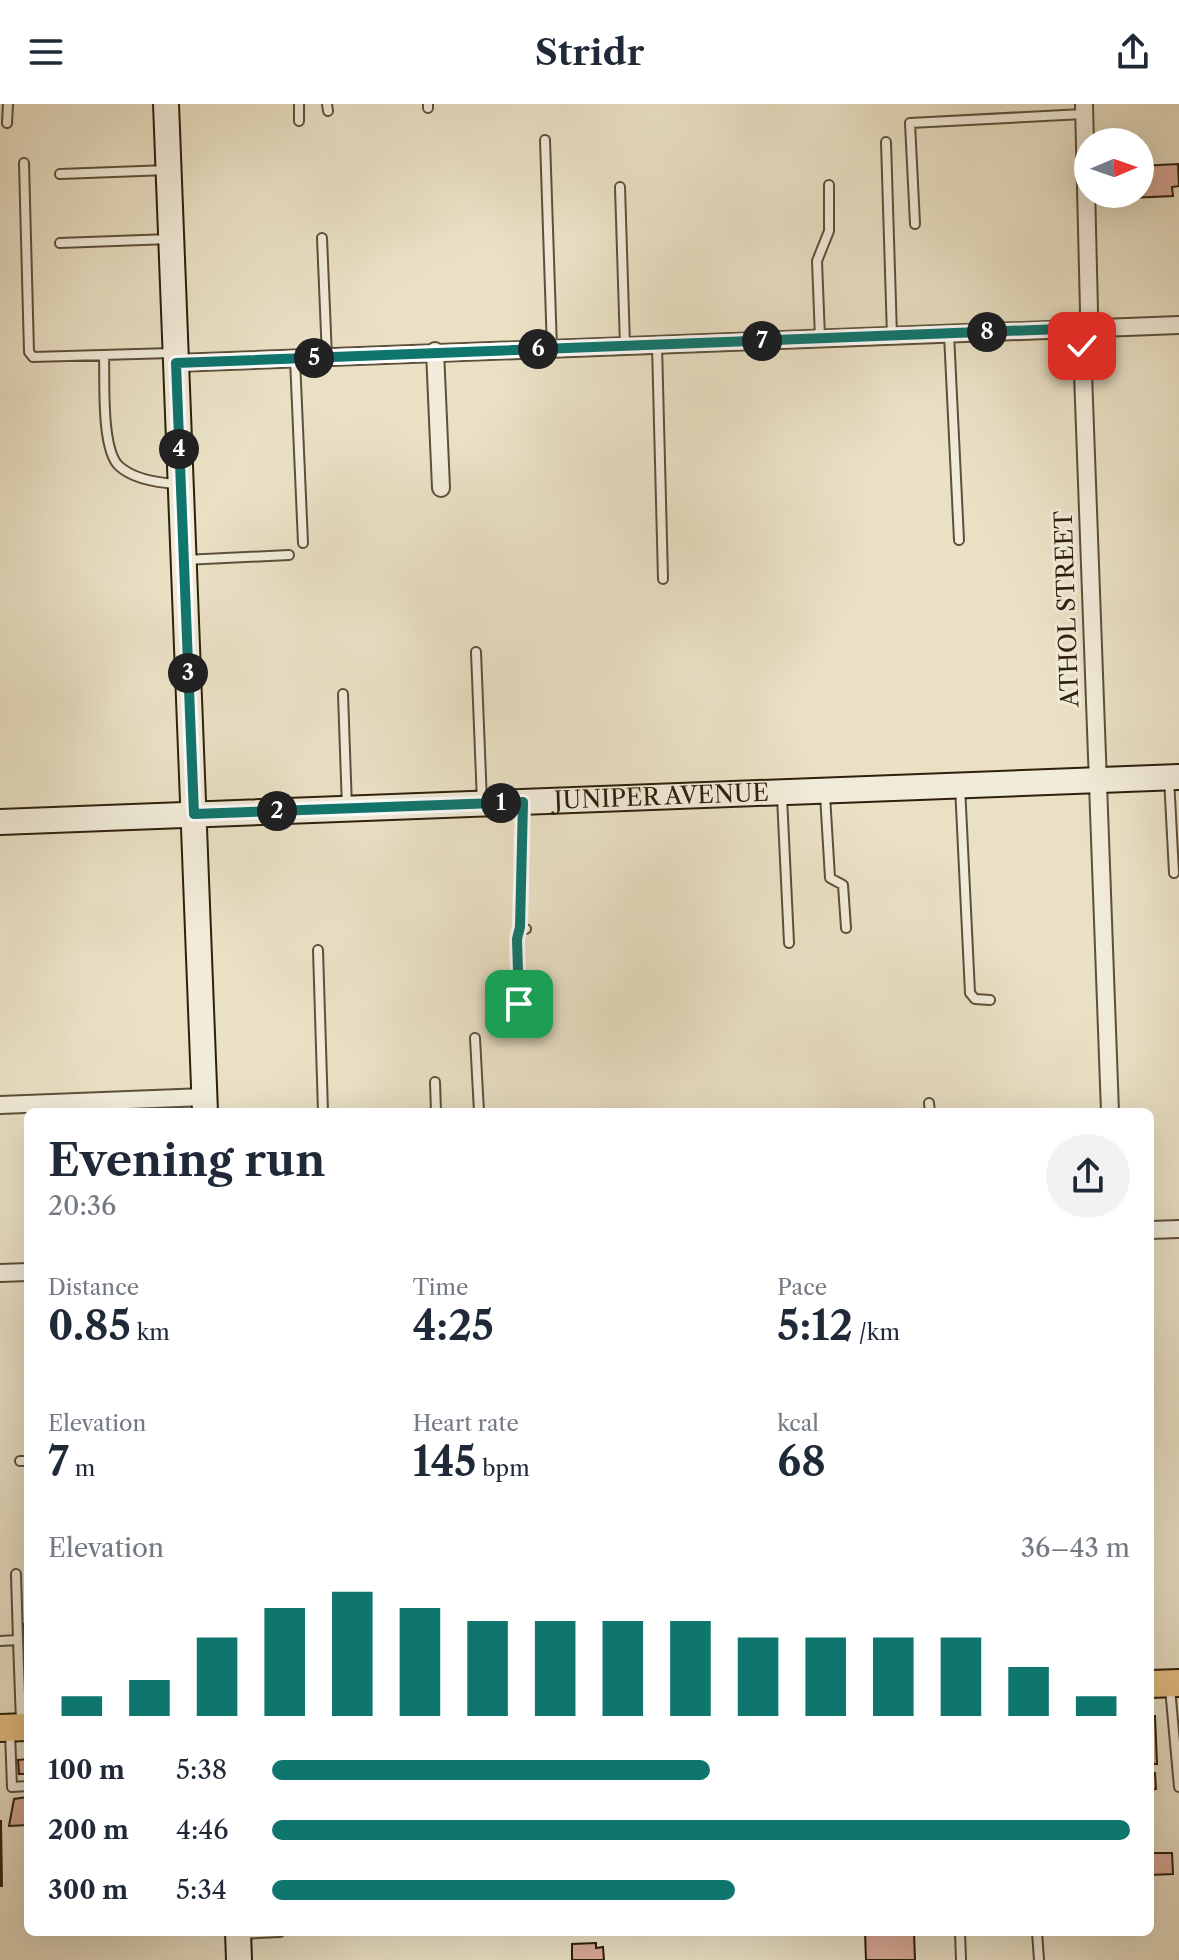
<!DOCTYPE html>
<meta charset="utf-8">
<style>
body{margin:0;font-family:"Libre Caslon Text",serif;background:#f2f2f3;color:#1f2937;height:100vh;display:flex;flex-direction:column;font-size:30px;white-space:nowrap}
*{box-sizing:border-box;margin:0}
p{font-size:26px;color:#747a83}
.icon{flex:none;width:44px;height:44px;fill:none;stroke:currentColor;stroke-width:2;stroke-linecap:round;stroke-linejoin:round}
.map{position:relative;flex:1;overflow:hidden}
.side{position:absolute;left:24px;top:1004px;width:1130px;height:828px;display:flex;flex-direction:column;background:#fff;border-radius:12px;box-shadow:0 8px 32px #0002}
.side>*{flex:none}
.needle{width:52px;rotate:88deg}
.fabs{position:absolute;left:1074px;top:24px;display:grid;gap:16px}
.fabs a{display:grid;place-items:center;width:80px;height:80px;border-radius:50%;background:#fff;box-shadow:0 8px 32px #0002;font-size:40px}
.pin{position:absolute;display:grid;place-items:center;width:68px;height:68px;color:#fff;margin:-34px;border-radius:16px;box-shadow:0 4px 12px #0006}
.km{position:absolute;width:40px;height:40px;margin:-20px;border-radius:50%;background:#222;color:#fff;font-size:22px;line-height:40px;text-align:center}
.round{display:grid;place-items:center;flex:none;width:84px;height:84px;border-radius:42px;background:#f2f2f3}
.head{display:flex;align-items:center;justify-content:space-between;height:136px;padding:0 24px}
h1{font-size:44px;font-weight:800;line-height:60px}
.metrics{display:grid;grid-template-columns:repeat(3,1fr);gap:12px;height:136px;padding:8px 24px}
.metrics div{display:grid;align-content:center}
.metrics b{font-size:40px;font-weight:800}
.metrics small{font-size:22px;font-weight:400}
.metrics p{font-size:22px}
.chart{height:224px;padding:16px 24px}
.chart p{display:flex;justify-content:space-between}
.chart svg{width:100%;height:144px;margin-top:8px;stroke:#0f766e;stroke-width:6}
ul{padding:0 24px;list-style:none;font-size:26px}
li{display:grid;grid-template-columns:128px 96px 1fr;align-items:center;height:60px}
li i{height:20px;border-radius:10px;background:#0f766e}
header{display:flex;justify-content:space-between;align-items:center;height:104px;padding:0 24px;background:#fff;font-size:36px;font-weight:800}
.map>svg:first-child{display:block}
.building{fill:#daab98;stroke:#2f200b;stroke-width:2}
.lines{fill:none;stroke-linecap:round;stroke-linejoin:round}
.lane-casing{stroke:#5e503a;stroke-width:12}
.street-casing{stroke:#5e503a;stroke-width:20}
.secondary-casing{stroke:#2f200b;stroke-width:28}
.primary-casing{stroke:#2f200b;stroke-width:30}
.lane{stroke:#f1ecd9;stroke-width:8}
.street{stroke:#f1ecd9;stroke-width:16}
.secondary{stroke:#f1ecd9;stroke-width:24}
.primary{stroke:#e5c082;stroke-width:26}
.route-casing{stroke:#fff;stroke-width:16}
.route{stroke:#0f766e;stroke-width:10}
.labels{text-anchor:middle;stroke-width:6;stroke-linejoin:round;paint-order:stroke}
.street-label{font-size:24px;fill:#2f200b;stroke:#f1ecd9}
</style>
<header><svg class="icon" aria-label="menu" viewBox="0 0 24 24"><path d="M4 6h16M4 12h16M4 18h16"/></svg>Stridr<svg class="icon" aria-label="share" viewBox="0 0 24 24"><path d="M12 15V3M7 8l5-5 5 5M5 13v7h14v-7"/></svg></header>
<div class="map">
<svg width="1179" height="1856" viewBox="0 0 1179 1856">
<rect width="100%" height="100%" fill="#eae1c5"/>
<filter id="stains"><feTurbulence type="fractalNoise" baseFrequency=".0025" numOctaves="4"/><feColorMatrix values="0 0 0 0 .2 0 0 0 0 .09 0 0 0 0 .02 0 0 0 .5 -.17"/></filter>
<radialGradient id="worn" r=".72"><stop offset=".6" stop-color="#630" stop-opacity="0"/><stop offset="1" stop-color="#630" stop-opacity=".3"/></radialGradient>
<path class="building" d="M1178,60L1179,82L1172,83L1173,92L1128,94L1127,90H1140V62Z
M23,1520H28V1555H24Z
M1150,1612H1155L1157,1660H1150Z
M28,1655V1670H19L18,1656Z
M1150,1669H1155L1156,1685L1150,1686Z
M28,1693V1721L9,1722L14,1695Z
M1,1717L2,1782H0V1717Z
M1150,1749H1172L1173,1770L1150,1771Z
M865,1828H914L915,1856H866Z
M596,1839V1844L603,1843L604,1856H572V1840Z"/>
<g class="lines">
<defs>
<path id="lane" d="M299,0V17
M327,0L328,7
M428,0V4
M7,19L8,0
M545,36L552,245
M886,38L892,232
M24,59L29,248L33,253L171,249
M60,70L168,66
M620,83L625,242
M915,120L910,19L1083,10
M322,134L327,253
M60,139L170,135
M949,230L959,436
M820,234L817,157L829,127V81
M657,241L663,475
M104,252C105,277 101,345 119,362C133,375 160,379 178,380
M295,255L303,439
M184,456L289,451
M476,548L482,698
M343,590L347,704
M1169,674L1174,769
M960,682L970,889L975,895L990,896
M825,691L830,774L843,781L846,824
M782,693L789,839
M522,703L520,823L526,825
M318,846L323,1008
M519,900L517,835L520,823
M475,934L479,1008
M435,978L436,1008
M929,999L930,1008
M20,1357H28
M16,1470L18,1536
M0,1537L18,1536L21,1618
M1170,1584L1179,1683
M10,1628L12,1683L28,1682
M960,1828L961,1856
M1037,1828L1039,1856
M241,1830L280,1828"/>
<path id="street" d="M1084,0L1089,207L1082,242L1110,1008
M435,247L441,384
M176,259L1179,221
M0,1001L205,993
M1150,1126L1179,1125
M0,1169L28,1168"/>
<g id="secondary">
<path d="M166,0L205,1008"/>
<path id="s1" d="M0,718L1179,673"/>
<path d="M238,1828L239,1856"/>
</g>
<path id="primary" d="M1150,1580L1179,1579
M0,1624L28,1623"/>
</defs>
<use href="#lane" class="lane-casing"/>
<use href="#street" class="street-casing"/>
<use href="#secondary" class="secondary-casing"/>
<use href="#primary" class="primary-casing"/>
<use href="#lane" class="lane"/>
<use href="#street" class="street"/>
<use href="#secondary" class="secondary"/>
<use href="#primary" class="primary"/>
</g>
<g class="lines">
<defs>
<path id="route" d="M519,900L517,835L520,823L523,698L194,710L176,259L1086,224L1082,242"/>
</defs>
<use href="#route" class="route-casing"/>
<use href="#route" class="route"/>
</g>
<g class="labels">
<g class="street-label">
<text transform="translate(1067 505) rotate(-92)" y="8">ATHOL STREET</text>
<text dy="8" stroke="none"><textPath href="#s1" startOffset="662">JUNIPER AVENUE</textPath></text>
</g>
</g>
<rect width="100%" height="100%" filter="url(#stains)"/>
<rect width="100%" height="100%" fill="url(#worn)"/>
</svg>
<div class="fabs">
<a><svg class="needle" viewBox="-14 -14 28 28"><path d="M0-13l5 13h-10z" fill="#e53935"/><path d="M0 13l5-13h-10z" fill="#747a83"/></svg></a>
</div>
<div class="pin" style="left:519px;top:900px;background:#1e9e55"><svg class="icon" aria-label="arrive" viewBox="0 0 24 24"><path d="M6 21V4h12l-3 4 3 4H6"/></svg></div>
<div class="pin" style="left:1082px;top:242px;background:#d93025"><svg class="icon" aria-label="check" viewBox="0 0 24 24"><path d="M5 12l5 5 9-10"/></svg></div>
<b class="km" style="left:501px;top:699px">1</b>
<b class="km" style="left:277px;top:707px">2</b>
<b class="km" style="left:188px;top:569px">3</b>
<b class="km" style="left:179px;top:345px">4</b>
<b class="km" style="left:314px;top:254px">5</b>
<b class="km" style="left:538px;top:245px">6</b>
<b class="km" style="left:762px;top:237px">7</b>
<b class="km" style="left:987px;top:228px">8</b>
<section class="side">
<div class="head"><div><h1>Evening run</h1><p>20:36</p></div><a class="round"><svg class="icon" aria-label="share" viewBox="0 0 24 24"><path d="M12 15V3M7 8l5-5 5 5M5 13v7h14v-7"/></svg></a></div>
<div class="metrics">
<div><p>Distance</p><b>0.85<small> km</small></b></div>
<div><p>Time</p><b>4:25</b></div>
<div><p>Pace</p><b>5:12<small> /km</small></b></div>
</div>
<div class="metrics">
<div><p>Elevation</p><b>7<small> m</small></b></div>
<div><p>Heart rate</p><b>145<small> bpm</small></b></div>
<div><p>kcal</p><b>68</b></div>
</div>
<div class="chart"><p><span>Elevation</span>36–43 m</p>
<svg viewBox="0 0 160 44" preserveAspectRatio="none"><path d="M5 44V38M15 44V33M25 44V20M35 44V11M45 44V6M55 44V11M65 44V15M75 44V15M85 44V15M95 44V15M105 44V20M115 44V20M125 44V20M135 44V20M145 44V29M155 44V38"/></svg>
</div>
<ul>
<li><b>100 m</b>5:38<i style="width:51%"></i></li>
<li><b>200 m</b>4:46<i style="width:100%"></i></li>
<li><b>300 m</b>5:34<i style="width:54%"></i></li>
</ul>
</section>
</div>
